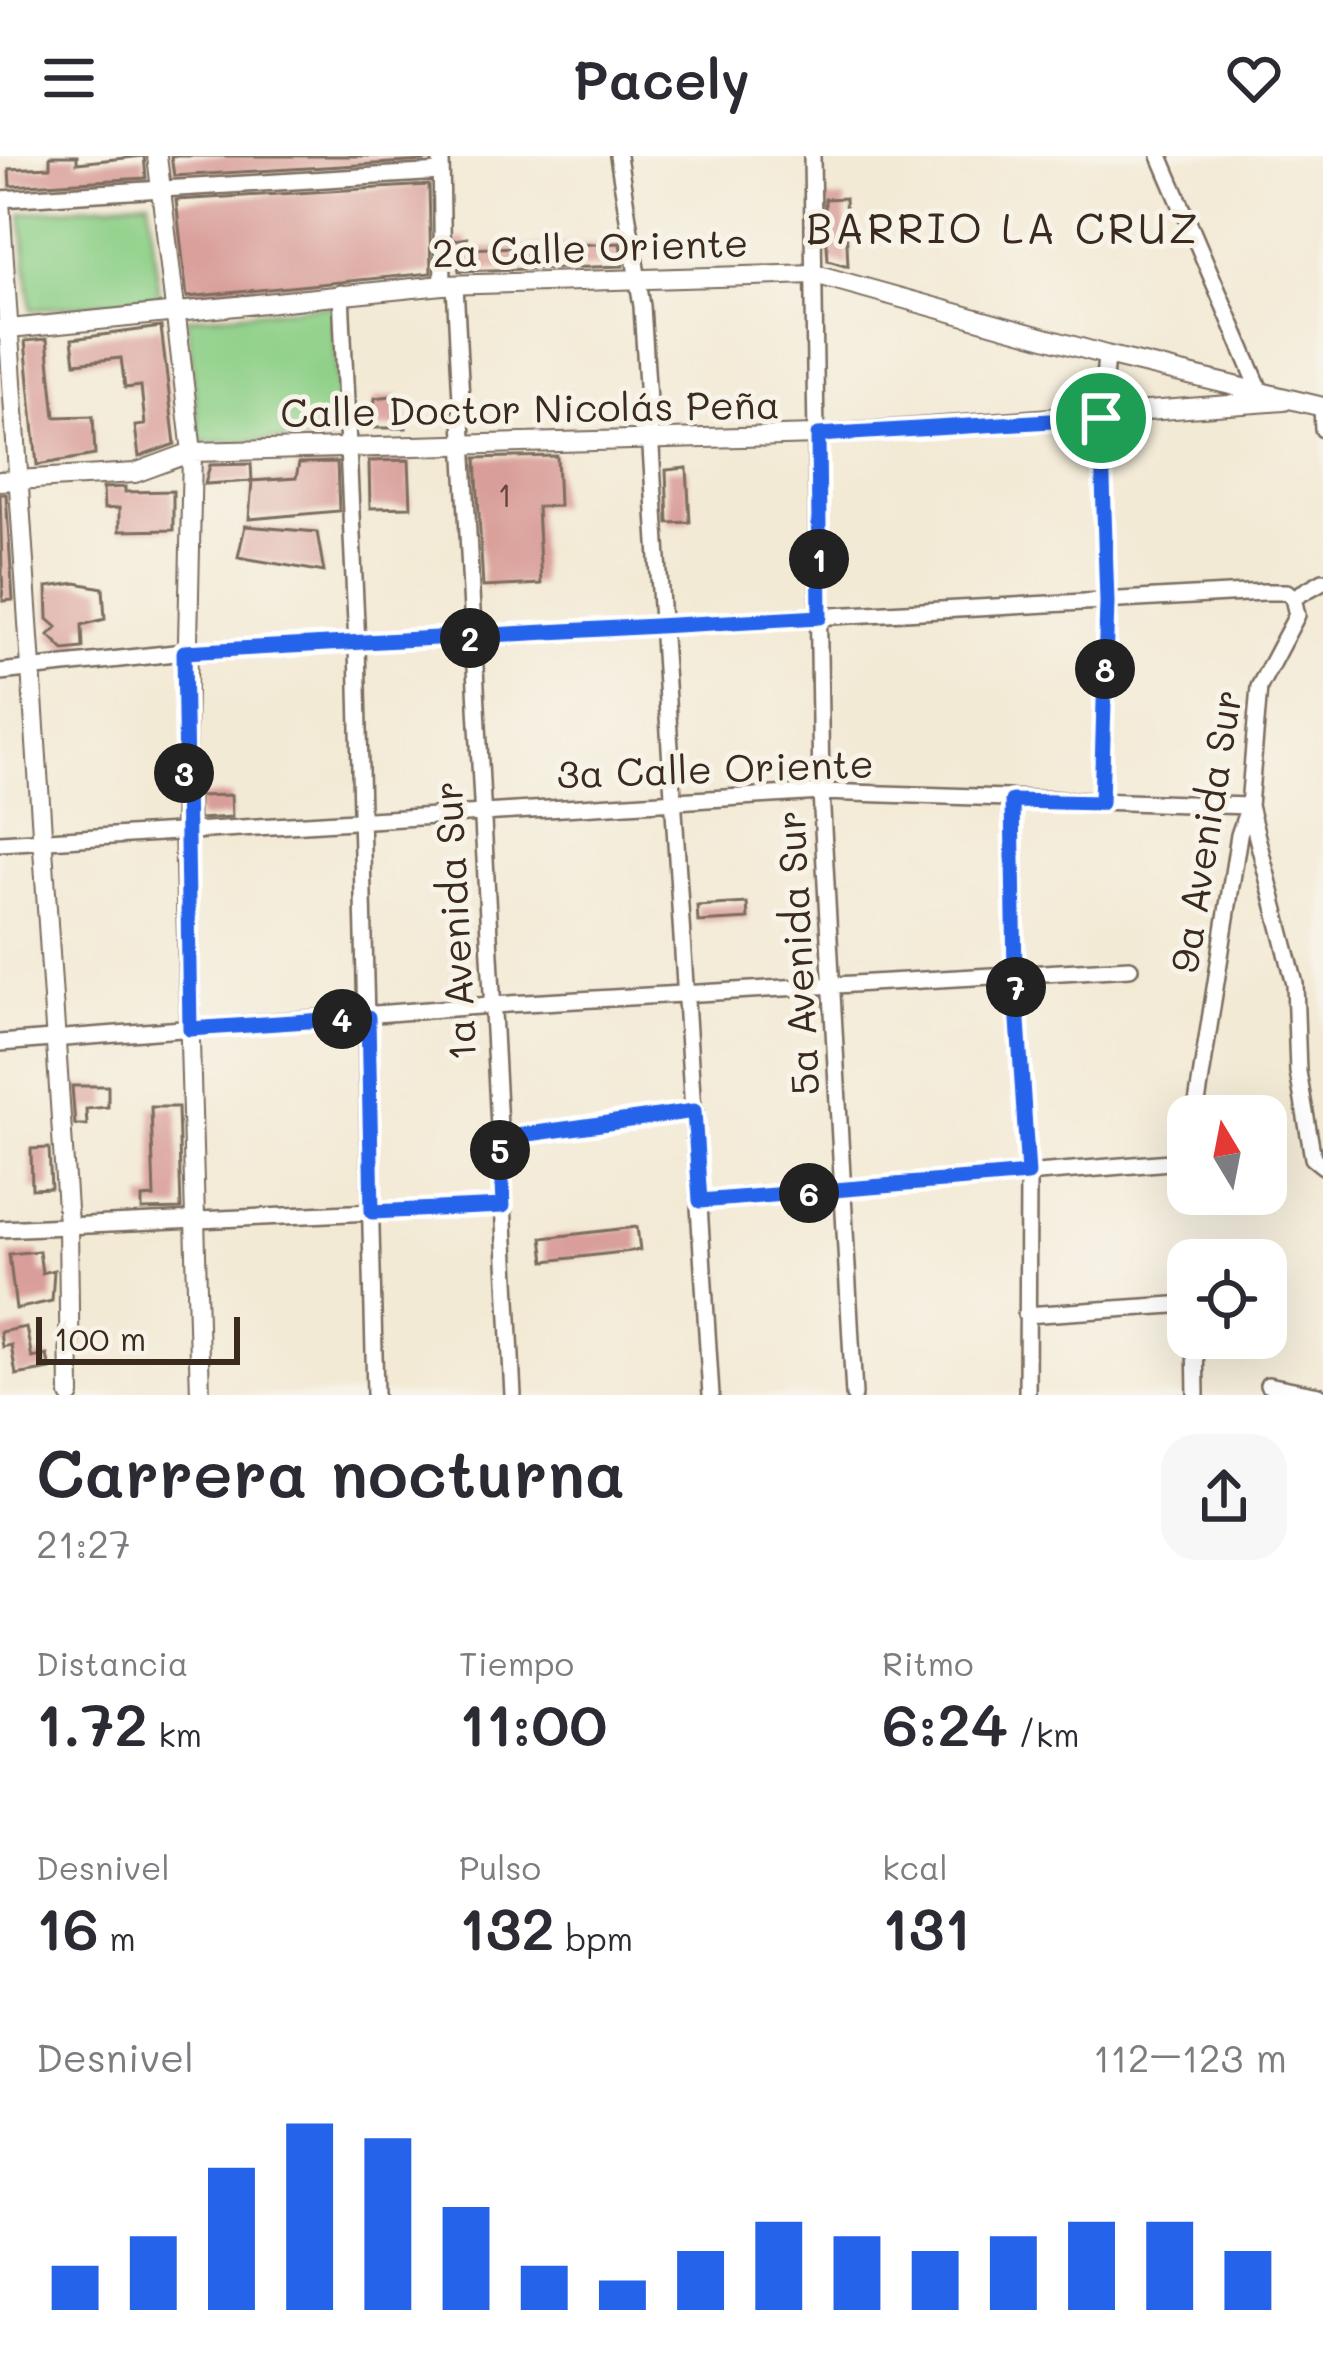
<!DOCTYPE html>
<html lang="es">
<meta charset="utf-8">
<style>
body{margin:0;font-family:Mali,sans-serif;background:#f7f7f7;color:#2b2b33;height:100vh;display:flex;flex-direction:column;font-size:45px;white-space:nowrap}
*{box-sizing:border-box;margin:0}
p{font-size:39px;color:#7c7c81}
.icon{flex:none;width:66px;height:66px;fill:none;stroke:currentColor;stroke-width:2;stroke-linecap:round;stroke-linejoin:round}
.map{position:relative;height:1239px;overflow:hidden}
.sheet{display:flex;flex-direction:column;background:#fff;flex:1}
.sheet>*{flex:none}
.needle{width:78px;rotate:350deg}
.buttons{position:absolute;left:1167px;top:939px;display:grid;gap:24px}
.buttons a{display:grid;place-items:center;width:120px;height:120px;border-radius:24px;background:#fff;box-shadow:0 12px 48px #0002;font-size:60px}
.scale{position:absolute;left:36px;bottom:30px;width:204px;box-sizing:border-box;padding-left:12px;border:6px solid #3b2a1e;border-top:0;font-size:33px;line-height:42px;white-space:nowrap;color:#3b2a1e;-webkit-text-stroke:9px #f7f3e8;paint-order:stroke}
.pin{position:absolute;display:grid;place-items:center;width:102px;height:102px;color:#fff;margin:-51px;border:6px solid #fff;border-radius:50%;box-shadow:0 3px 12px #0007}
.km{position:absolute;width:60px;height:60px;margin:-30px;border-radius:50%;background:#222;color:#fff;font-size:33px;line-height:60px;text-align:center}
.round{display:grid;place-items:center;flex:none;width:126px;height:126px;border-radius:36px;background:#f7f7f7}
.summary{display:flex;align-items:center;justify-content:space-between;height:204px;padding:0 36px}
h1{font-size:66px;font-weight:600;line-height:90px}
.figures{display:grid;grid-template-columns:repeat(3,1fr);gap:18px;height:204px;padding:12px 36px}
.figures div{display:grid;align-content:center}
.figures b{font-size:60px;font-weight:600}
.figures small{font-size:33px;font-weight:400}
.figures p{font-size:33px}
.chart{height:336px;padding:24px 36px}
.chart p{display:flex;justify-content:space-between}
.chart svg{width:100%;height:216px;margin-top:12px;stroke:#2563eb;stroke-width:6}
header{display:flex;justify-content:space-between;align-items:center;height:156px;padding:0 36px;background:#fff;font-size:54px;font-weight:600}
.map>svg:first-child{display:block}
.green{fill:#8ed088;stroke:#647d53;stroke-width:3}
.building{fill:#d99e99}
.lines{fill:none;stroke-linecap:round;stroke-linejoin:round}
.minor-casing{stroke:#7b6d5e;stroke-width:20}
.major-casing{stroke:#7b6d5e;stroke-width:22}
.minor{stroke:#fff;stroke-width:15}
.major{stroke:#fff;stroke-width:18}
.route-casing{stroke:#fff;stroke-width:24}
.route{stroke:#2563eb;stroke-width:15}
.labels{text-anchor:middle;stroke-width:10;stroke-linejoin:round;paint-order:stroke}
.number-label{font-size:33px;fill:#62473d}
.street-label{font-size:39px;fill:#3b2a1e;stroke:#f7f3e8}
.neighbourhood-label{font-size:42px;letter-spacing:3px;fill:#3b2a1e;stroke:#f7f3e8}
</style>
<header><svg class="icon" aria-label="menu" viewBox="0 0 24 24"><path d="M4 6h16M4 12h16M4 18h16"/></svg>Pacely<svg class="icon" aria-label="heart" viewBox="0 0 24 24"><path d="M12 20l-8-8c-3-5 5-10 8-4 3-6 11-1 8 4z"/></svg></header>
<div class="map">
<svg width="1323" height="1239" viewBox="0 0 1323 1239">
<rect width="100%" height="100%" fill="#f7f3e8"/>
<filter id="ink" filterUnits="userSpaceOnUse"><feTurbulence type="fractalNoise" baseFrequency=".00833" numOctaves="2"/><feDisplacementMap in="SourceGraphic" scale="24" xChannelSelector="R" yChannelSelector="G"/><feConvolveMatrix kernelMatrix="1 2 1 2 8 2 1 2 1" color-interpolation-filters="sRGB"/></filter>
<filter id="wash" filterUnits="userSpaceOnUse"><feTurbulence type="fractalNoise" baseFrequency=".004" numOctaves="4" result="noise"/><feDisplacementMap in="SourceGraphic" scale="48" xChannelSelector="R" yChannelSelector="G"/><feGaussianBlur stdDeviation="2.7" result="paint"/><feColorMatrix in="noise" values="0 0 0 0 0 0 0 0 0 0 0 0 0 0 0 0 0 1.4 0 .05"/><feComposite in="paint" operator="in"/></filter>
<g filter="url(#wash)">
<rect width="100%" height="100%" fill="#f3ead5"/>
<path class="green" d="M149,44L159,141L31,154L21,57Z
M333,149L341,283L200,286L187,162Z"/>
<g id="blocks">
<path class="building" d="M50,0H77V7L144,0L146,22L10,30L9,13L50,11Z
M171,0H424V5L174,20Z
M429,29L431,117L187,141L176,44Z
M845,42L848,110L828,104L825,56V43Z
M467,82L468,93L620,87L623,110L459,115L454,84Z
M161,171L175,288L139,301L135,270L145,269L141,230L125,232L121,202L75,207L72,183Z
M47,183L55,261L93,260L95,299L37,309L25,185Z
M399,239L406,272H372L375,242Z
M557,300L559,350L537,351L541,428L483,431L476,302Z
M409,304L411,351L370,352L369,305Z
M337,306L339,355L249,363L252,325L296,322L299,307Z
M251,308L252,325L205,328L210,309Z
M687,312L690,366L668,367L666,314Z
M125,331V336L173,335V374L119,375V352L104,353L103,332Z
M0,338H6L13,444L3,445Z
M245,370L317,376L324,416L238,401Z
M76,427L103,432L105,463L82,469L83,492L64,494L49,479L57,471L48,463L47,431Z
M231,639L232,661L198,663V640Z
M747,747L748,763L698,766L697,750Z
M72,930H108V951L86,953L87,969H75Z
M151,951H178L181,1053L142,1054V1042L154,1041Z
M49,992L51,1032L32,1033L31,993Z
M637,1071L640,1094L545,1105L542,1082Z
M39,1095L42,1117L54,1114L52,1145L16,1153L9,1098Z
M26,1171L32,1202L47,1199L50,1213L16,1219L11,1189L2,1191L0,1176Z"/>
</g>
</g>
<g filter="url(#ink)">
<use href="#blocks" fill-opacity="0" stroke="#7b6d5e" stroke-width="3"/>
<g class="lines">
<defs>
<path id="minor" d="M441,0L443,129
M618,0L642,150L711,1239
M812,0L821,636L854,1239
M1160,0L1260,234
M0,43L441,16
M455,129L513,1239
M341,137L357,489L375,1239
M1322,251L1323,273
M1293,442L1323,425
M0,516L184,496L1264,436H1287L1293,442
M1012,645L1015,818L1028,1018L1027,1239
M1101,647L1107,446L1101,262L1106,199
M1249,650L1295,828L1298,916L1313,1002L1323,1010
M0,687L821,636L1249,650
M0,887L492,849L1130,812
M1195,960L1239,679L1249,650L1259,531L1297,459L1293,442
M499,982L695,955
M700,1045L1182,1005L1188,993
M0,1073L503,1050
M1026,1159L1188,1148
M1195,1182L1196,1239
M1268,1229L1319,1239"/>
<path id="major" d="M157,0L192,296L184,675L200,1239
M0,45L68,1068L70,1239
M0,174L443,129L815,118L1106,199L1323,251
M0,325L135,317L192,296L818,279L1284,245"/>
</defs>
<use href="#minor" class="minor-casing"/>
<use href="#major" class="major-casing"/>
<use href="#minor" class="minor"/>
<use href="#major" class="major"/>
</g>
</g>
<g class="lines" filter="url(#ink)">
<defs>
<path id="route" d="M1101,262L1107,446L1101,647L1012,645L1015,818L1028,1018L700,1045L694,955L500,982L503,1050L372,1056L368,861L190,873L184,496L820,461L818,279Z"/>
</defs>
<use href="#route" class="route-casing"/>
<use href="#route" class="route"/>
</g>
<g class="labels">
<g class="number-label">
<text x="505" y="351">1</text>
</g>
<g class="street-label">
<text transform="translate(590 92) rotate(-2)" y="14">2a Calle Oriente</text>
<text transform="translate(530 253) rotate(-1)" y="14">Calle Doctor Nicolás Peña</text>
<text transform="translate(715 613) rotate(-2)" y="14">3a Calle Oriente</text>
<text transform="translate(1206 675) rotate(-81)" y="14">9a Avenida Sur</text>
<text transform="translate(455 765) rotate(-93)" y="14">1a Avenida Sur</text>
<text transform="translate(798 797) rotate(-93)" y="14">5a Avenida Sur</text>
</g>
<g class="neighbourhood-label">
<text x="1003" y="88">BARRIO LA CRUZ</text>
</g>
</g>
</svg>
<div class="buttons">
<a><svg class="needle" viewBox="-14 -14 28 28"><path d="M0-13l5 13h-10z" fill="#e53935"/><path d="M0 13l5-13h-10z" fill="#7c7c81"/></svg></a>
<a><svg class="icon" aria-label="locate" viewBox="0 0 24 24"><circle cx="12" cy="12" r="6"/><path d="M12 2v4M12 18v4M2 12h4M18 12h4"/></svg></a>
</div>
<div class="scale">100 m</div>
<div class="pin" style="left:1101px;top:262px;background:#1e9e55"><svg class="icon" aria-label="arrive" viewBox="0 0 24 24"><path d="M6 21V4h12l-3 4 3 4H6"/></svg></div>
<b class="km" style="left:819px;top:403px">1</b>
<b class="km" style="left:470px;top:482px">2</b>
<b class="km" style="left:184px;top:617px">3</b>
<b class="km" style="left:342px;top:863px">4</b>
<b class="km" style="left:500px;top:994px">5</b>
<b class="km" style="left:809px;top:1037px">6</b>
<b class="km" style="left:1016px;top:831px">7</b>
<b class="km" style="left:1105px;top:513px">8</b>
</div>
<section class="sheet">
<div class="summary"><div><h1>Carrera nocturna</h1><p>21:27</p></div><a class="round"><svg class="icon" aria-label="share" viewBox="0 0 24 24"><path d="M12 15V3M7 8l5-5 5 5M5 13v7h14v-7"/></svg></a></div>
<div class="figures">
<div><p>Distancia</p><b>1.72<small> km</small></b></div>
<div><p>Tiempo</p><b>11:00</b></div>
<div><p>Ritmo</p><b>6:24<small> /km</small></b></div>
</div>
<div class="figures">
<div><p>Desnivel</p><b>16<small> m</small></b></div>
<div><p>Pulso</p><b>132<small> bpm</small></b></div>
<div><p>kcal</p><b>131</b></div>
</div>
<div class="chart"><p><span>Desnivel</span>112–123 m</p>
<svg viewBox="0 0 160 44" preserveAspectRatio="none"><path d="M5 44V35M15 44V29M25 44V15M35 44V6M45 44V9M55 44V23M65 44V35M75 44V38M85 44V32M95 44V26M105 44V29M115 44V32M125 44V29M135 44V26M145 44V26M155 44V32"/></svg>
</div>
</section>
